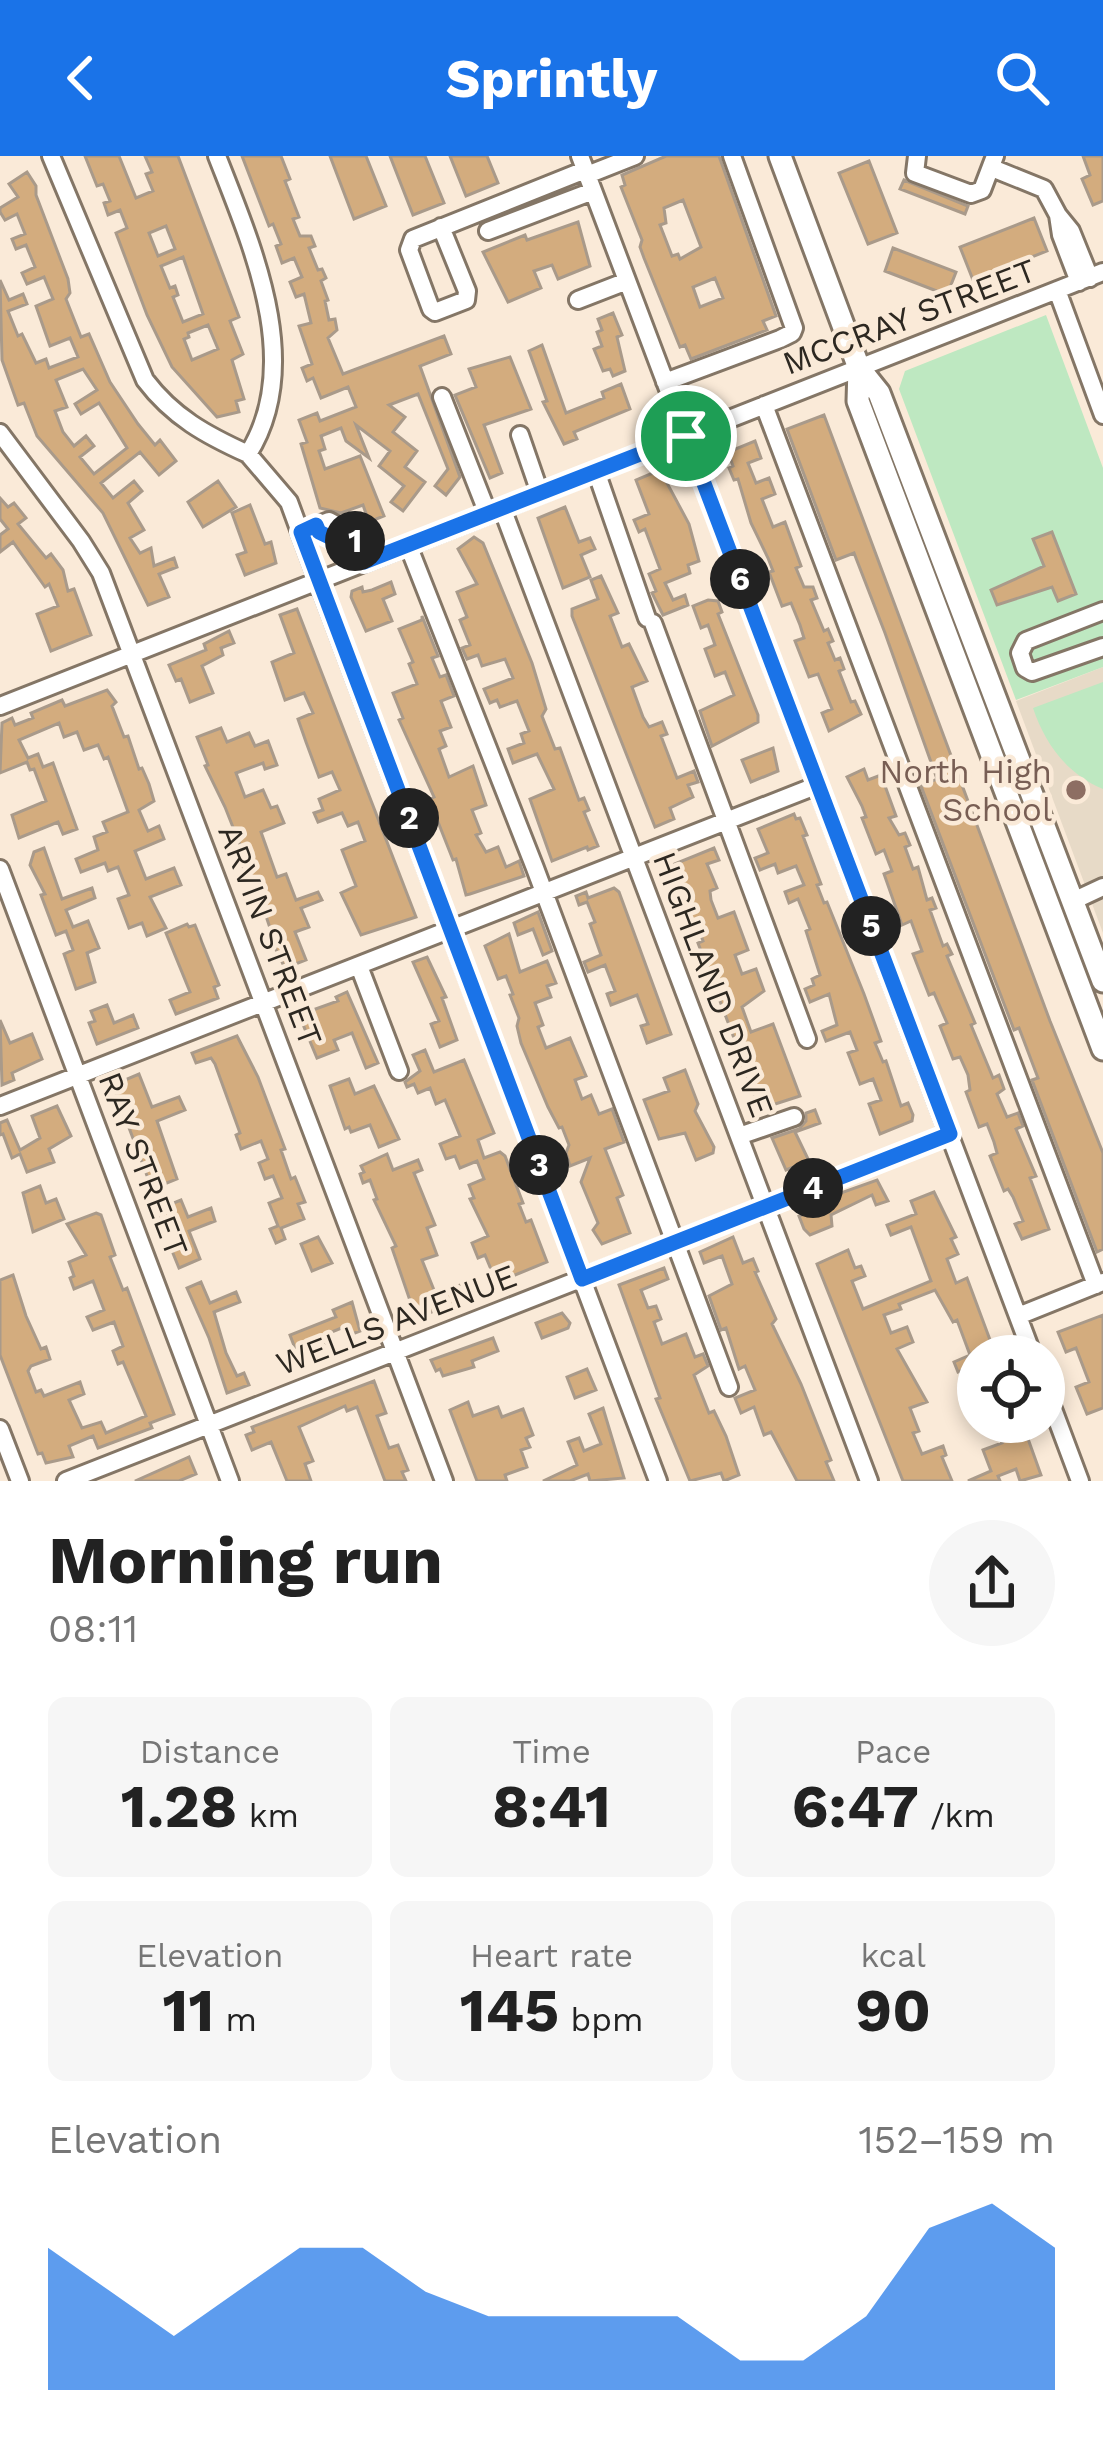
<!DOCTYPE html>
<meta charset="utf-8">
<style>
body{margin:0;font-family:"Work Sans",sans-serif;background:#f6f6f6;color:#222;height:100vh;display:flex;flex-direction:column;font-size:45px;white-space:nowrap}
*{box-sizing:border-box;margin:0}
p{font-size:39px;color:#767676}
.icon{flex:none;width:66px;height:66px;fill:none;stroke:currentColor;stroke-width:2;stroke-linecap:round;stroke-linejoin:round}
.map{position:relative;height:1325px;overflow:hidden}
.details{display:flex;flex-direction:column;background:#fff;flex:1}
.details>*{flex:none}
.buttons{position:absolute;left:957px;top:1179px;display:grid;gap:24px}
.buttons a{display:grid;place-items:center;width:108px;height:108px;border-radius:50%;background:#fff;box-shadow:0 6px 18px #0003;font-size:60px}
.pin{position:absolute;display:grid;place-items:center;width:102px;height:102px;color:#fff;margin:-51px;border:6px solid #fff;border-radius:50%;box-shadow:0 3px 12px #0007}
.km{position:absolute;width:60px;height:60px;margin:-30px;border-radius:50%;background:#222;color:#fff;font-size:33px;line-height:60px;text-align:center}
.round{display:grid;place-items:center;flex:none;width:126px;height:126px;border-radius:63px;background:#f6f6f6}
.summary{display:flex;align-items:center;justify-content:space-between;height:204px;padding:0 48px}
h1{font-size:66px;font-weight:700;line-height:90px}
.stats{display:grid;grid-template-columns:repeat(3,1fr);gap:18px;height:204px;padding:12px 48px}
.stats div{display:grid;align-content:center;border-radius:18px;background:#f6f6f6;text-align:center}
.stats b{font-size:60px;font-weight:700}
.stats small{font-size:33px;font-weight:400}
.stats p{font-size:33px}
.chart{height:336px;padding:24px 48px}
.chart p{display:flex;justify-content:space-between}
.chart svg{width:100%;height:216px;margin-top:12px;fill:#1a73e8;opacity:.7}
header{display:flex;justify-content:space-between;align-items:center;height:156px;padding:0 48px;background:#1a73e8;color:#fff;font-size:54px;font-weight:700}
.map>svg:first-child{display:block}
.education{fill:#e7dac7}
.green{fill:#bee8c1}
.building{fill:#d3ac7e;stroke:#a99a8a;stroke-width:3;fill-rule:evenodd}
.lines{fill:none;stroke-linecap:round;stroke-linejoin:round}
.minor-casing{stroke:#847666;stroke-width:22}
.major-casing{stroke:#847666;stroke-width:27}
.minor{stroke:#fff;stroke-width:16}
.major{stroke:#fff;stroke-width:21}
.route-casing{stroke:#fff;stroke-width:24}
.route{stroke:#1a73e8;stroke-width:15}
.education-dot{fill:#8d6e63;stroke:#faead8;stroke-width:4.5}
.labels{text-anchor:middle;stroke-width:9;stroke-linejoin:round;paint-order:stroke}
.street-label{font-size:33px;fill:#2d2821;stroke:#faead8}
.education-label{font-size:33px;fill:#785e54;stroke:#faead8;text-anchor:end}
</style>
<header><svg class="icon" aria-label="back" viewBox="0 0 24 24"><path d="M15 5l-7 7 7 7"/></svg>Sprintly<svg class="icon" aria-label="search" viewBox="0 0 24 24"><circle cx="10" cy="10" r="6"/><path d="M15 15l6 6"/></svg></header>
<div class="map">
<svg width="1103" height="1325" viewBox="0 0 1103 1325">
<rect width="100%" height="100%" fill="#faead8"/>
<path class="education" d="M1103,511V777L1016,545Z"/>
<path class="green" d="M1046,159L1103,312V511L1016,544L899,233L905,215Z
M1103,526V633C1067,618 1045,588 1033,552Z"/>
<path class="building" d="M85,0H119L136,42L153,35L146,18L152,16L145,0H178L239,161L230,165L243,198L232,204L244,243L236,245L239,256L217,261L172,211L147,159L116,77L127,72L120,54L108,59L104,47L110,45L103,28L97,30ZM166,70L175,93L158,100L149,77ZM183,101L203,158L183,166L173,141L178,139L175,130L170,132L161,110ZM208,169L218,193L192,204L184,183L189,181L188,177Z
M242,0H281L290,23L285,25L299,61L293,63L300,80H311L315,90L309,92L318,114L322,113L326,122L321,125L328,144L325,145L329,164L335,163L337,174L328,182L343,218L444,180L451,198L420,210L460,321L446,339L435,330L448,313L418,238L389,249L405,261L393,276L417,295L405,311L425,326L403,355L391,346L404,330L379,310L390,295L356,269L369,302L346,285L341,272L321,280L325,293L319,295L325,313L360,300L384,360L369,366L363,349L341,357L320,352L301,288L307,286L299,264L317,257L320,265L356,251L348,231L321,242L313,222L307,225L302,212L312,208L299,170L311,167L304,138L296,141L290,126L302,121L294,102L282,107L276,90L281,88L273,68L269,70Z
M330,0H366L386,50L354,63Z
M390,0H425L444,47L413,59Z
M450,0H487L498,27L466,40Z
M666,0H719L776,160L763,165L767,174L691,203L685,189L680,191L644,102L640,91L642,84L621,31L625,29L622,19ZM683,44L701,91L680,103L678,98L672,100L660,69L666,67L664,52ZM715,122L723,142L700,151L693,131Z
M1083,0H1103V45L1093,49L1082,23L1090,19Z
M869,5L897,77L868,88L839,17Z
M27,16L36,30V39L68,123L70,137L66,143L81,181L89,178L110,226L138,268L155,289L160,284L176,305L159,319L140,296L101,327L113,342L134,325L142,335L128,347L144,374L130,382L140,397L151,392L154,410L174,402L177,411L159,418L169,441L148,449L103,357L37,280L24,247L18,249L2,204L0,124L9,144L23,138L27,148L8,155L18,180L22,178L36,207L46,203L49,212L78,201L70,182L50,190L36,150L53,143L44,121L27,128L22,117L35,111L26,89L16,93L12,83L25,78L17,58L5,64L0,56V52L18,41L9,28ZM83,213L97,234L75,248L81,258L99,247L127,292L94,318L80,301L94,290L86,280L74,290L63,276L55,255L67,251L56,224Z
M904,24L968,50L965,58L900,33Z
M1034,62L1047,95L973,124L960,91Z
M578,66L590,110L558,123L552,109L534,115L541,132L508,146L483,96L525,79L527,84Z
M893,92L956,116L947,139L885,115Z
M613,157L622,179L617,181L625,215L613,220L610,213L603,215L594,193L602,190L597,176L602,174L598,163Z
M542,189L566,257L604,242L602,236L621,228L630,253L574,276L577,283L564,288L543,246L547,245L529,195Z
M510,201L531,253L484,269L502,317L490,322L455,239L476,231L469,213Z
M824,259L1050,865L1103,997V1093L1097,1096L1032,924L1038,922L1019,872L1014,874L921,630L937,623L885,477L854,397L836,404L787,273Z
M755,285L761,302L748,307L756,327L769,322L775,338L762,343L773,371L785,366L801,410L796,412L804,431H813L817,442L811,444L824,475L828,473L833,485L828,487L835,504L840,502L844,513L839,515L851,546L855,545L861,558L829,575L822,557L832,553L818,518L809,521L795,485L804,482L800,469L791,447L782,450L769,416L773,415L768,402L751,367L738,323L734,324L729,312L733,310L728,296Z
M660,314L689,368L699,405L688,409L690,417L665,427L673,444L685,439L688,449L663,459L652,437L656,435L649,418L660,413L645,373L639,376L634,364L649,358L636,324Z
M218,325L236,351L203,371L188,346Z
M0,342L8,351L14,347L26,362L18,368L46,402L51,398L63,414L68,435L74,433L91,479L51,495L37,458L58,450L49,428L45,431L13,386L0,396V379L8,373L0,363Z
M250,349L265,388L271,386L276,407L245,419L237,399L246,396L232,357Z
M565,351L579,386L590,382L595,393L581,399L590,421L563,432L538,362Z
M1052,376L1076,438L1058,445L1052,431L997,449L991,434L1044,410L1033,383Z
M474,381L483,387L532,507L546,553L542,560L555,593L560,592L579,644L584,642L589,654L584,656L598,690L588,694L587,691L552,705L530,643L554,633L537,598L513,607L508,593L524,587L521,578L529,575L517,545L500,551L497,544L490,547L484,533L513,522L505,503L482,510L478,499L467,503L462,492L470,489L460,464L467,461L457,436L477,428L458,393Z
M601,420L618,457L610,460L622,491L629,488L647,525L632,531L643,561L649,571L662,566L667,578L661,580L677,622L694,615L698,626L688,629L693,641L670,652L674,663L655,671L572,460V453L598,443L591,424Z
M391,426L395,438L383,443L392,465L366,475L351,441L352,435L362,431L363,436L372,434Z
M708,444L718,445L722,456L718,458L758,559V566L712,590L700,555L734,539L725,516L715,520L705,493L715,489L708,469L701,472L693,450Z
M297,453L416,761L361,779L341,737L356,730L342,694L365,685L358,666L348,670L342,657L318,666L314,657L323,654L319,643L340,634L332,616L319,621L306,586L298,563L313,557L304,537L285,544L272,506L294,497L280,459Z
M422,460L438,500L432,502L440,521L446,519L454,540L441,545L451,571L440,575L446,590L439,593L449,621L473,610L486,649L472,654L481,677L476,679L486,696L498,691L506,711L519,705L524,720L470,738L466,739L456,703L453,704L429,643L434,641L399,564L403,562L393,537L417,528L409,508L413,506L399,473L422,464Z
M229,475L234,487L221,492L223,499L202,510L213,537L190,546L181,523L176,525L169,509L206,494L204,488Z
M107,534L116,546L112,550L124,581L128,580L139,613L142,612L149,628L154,645L139,654L148,675L159,670L164,683L135,695L146,723L174,712L181,729L150,741L166,772L147,780L142,767L129,772L118,743L129,739L118,711L108,715L105,707L81,716L76,703L98,694L94,681L107,676L103,666L128,656L108,601L104,603L98,589L84,594L77,576L64,581L59,567L19,584L28,602L38,598L43,611L53,607L77,673L63,678L58,666L19,682L12,659L46,645L34,613L30,614L27,606L0,617L2,567L12,562L15,569L33,562L31,557L62,544L65,550Z
M221,572L227,586L249,577L255,590L268,585L277,609L265,613L263,607L236,617L245,641L263,634L271,652L277,650L284,667L261,676L277,721L286,718L296,744L318,736L322,744L301,752L309,771L295,776L306,804L285,812L267,776L271,775L262,748L245,716L238,696L240,689L225,651L205,610L208,609L197,581Z
M773,592L778,615L751,626L742,604Z
M864,613L868,624L881,619L896,660L889,662L899,679L905,677L910,689L905,691L913,713L918,711L927,744L932,742L936,752L930,754L943,790L947,788L952,798L947,800L975,867L971,869L993,922L999,919L1004,933L997,938L1007,961L1018,957L1023,970L1016,973L1036,1020L1030,1022L1049,1073L1022,1083L1015,1068L1023,1065L1013,1041L1008,1033L1004,1035L990,1000L997,997L994,986L987,968L979,971L966,936L970,934L968,919L960,901L953,903L940,870L947,867L934,837L929,839L913,798L922,795L911,765L902,769L884,718L892,715L884,694L876,698L862,662L866,661L862,650L847,621Z
M794,658L796,663L800,662L807,679L803,680L821,728L817,729L824,747L827,746L864,838L881,885L875,887L883,906L886,905L901,950L908,947L913,959L912,965L880,978L869,948L881,944L873,923L860,928L848,897L857,894L850,876L826,885L822,875L837,869L829,838L810,846L805,833L814,829L812,823L820,819L806,775L810,773L798,743L789,747L785,736L804,729L796,710L778,717L775,708L760,714L755,702L768,697L758,673Z
M44,692L62,743L92,732L95,742L66,754L73,771L88,765L99,792L87,797L95,826L76,833L64,798L73,794L66,775L56,779L41,739L45,738L30,709L34,696Z
M714,692L719,704L707,708L717,732L710,735L711,744L718,762L734,756L748,794L735,799L742,818L756,813L764,835L742,851L751,876L773,868L800,940L766,951H759L745,915L740,918L736,908L743,906L698,787L703,785L696,766L691,767L685,758L667,711Z
M614,732L619,736L671,878L647,887L641,870L648,868L637,839L611,849L607,838L615,835L605,809L588,816L584,806L601,799L590,768L595,766L587,746L579,749L576,740L586,736L588,742Z
M538,756L552,795L543,799L533,773L518,779L514,767Z
M187,768L189,771L195,769L219,829L214,831L218,842L176,858L170,844L190,836L166,777Z
M509,778L520,816L547,805L556,827L547,830L551,841L535,847L543,869L538,871L546,892L570,882L586,920L575,924L582,943L591,939L599,958L612,953L624,986L605,993L623,1039L617,1042L630,1077L602,1088L593,1074L598,1067L581,1026L590,1002L570,1010L566,997L569,989L562,971L559,972L548,951L521,887L517,870L519,862L510,839L513,838L506,820L498,823L485,790Z
M427,801L446,841L442,842L457,884L440,891L431,868L439,865L413,806Z
M347,836L378,907L366,912L352,877L334,884L338,894L317,902L299,859L338,845L336,841Z
M107,849L114,867L133,859L138,872L97,888L89,867L95,865L91,855Z
M0,864L10,887L32,878L42,903L12,917L14,924L2,929Z
M237,880L258,921L285,993L281,994L291,1023L295,1021L305,1046L298,1048L304,1063L281,1072L285,1083L276,1087L270,1073L278,1070L269,1047L282,1042L273,1020L265,1023L259,1007L268,1003L261,985L241,993L236,979L240,977L215,908L211,902L196,907L192,897Z
M425,894L434,916L464,904L494,977L478,984L484,1002L500,996L505,1000L523,1047L519,1048L526,1066L531,1064L547,1106L510,1121L511,1125L498,1130L485,1099L478,1102L472,1087L488,1080L470,1043L474,1042L469,1029L484,1023L477,1005L460,1012L455,1000L446,1003L440,988L460,980L445,944L436,948L430,932L418,937L414,928L407,931L405,926L420,915L413,899Z
M685,914L698,948L695,955L714,991L713,997L696,1004L685,977L659,983L644,944L669,935L664,922Z
M139,918L152,951L179,941L185,954L157,965L177,1023L152,1033L113,929Z
M349,923L355,938L374,930L399,983L379,991L370,969L351,976L349,971L345,973L330,930Z
M57,950L71,980L49,993L54,1006L27,1016L20,998L12,1002L3,978L0,979V967L7,964L20,994L40,982L32,960Z
M815,954L820,967L795,976L809,1005L786,1014L772,982L799,973L806,965V957Z
M387,998L393,1014L418,1004L422,1014L414,1017L435,1069L427,1072L437,1099L422,1104L436,1139L470,1125L476,1139L416,1162L392,1092L396,1090L374,1044L377,1043L370,1024L363,1027L360,1018L364,1016L361,1010Z
M877,1024L888,1045L876,1049L872,1039L831,1059L832,1070L810,1079L804,1073L799,1060L838,1045L835,1039Z
M40,1030L46,1047L56,1043L64,1063L33,1076L23,1037Z
M934,1036L956,1081L951,1083L958,1098L947,1103L956,1127L967,1122L996,1200H978V1208L958,1216L954,1206L970,1199L957,1164L953,1166L935,1134L899,1148L901,1153L884,1159L891,1177L907,1171L913,1186L897,1193L927,1246L910,1252L919,1275L913,1277L922,1298L943,1290L946,1299L942,1301L952,1325H903L817,1108L848,1094L855,1112L861,1110L865,1120L852,1125L863,1153L931,1125L911,1071L891,1079L887,1069L916,1058L911,1045Z
M181,1044L188,1061L211,1052L215,1065L189,1075L200,1103L179,1112L172,1095L183,1091L176,1073H163L156,1054Z
M96,1057L101,1059L115,1099L110,1101L123,1134L127,1132L174,1258L150,1267L152,1272L98,1292L93,1280L69,1290L73,1301L46,1307L42,1297L38,1298L0,1199V1124L13,1119L26,1160L41,1193L46,1191L50,1203L31,1210L28,1215L36,1236L41,1234L44,1240L80,1226L84,1238L69,1244L82,1272L101,1266L106,1277L146,1260L123,1206L118,1208L113,1195L123,1190L114,1166L93,1174L87,1161L104,1154L93,1125L74,1133L70,1122L74,1120L69,1106L86,1099L67,1068Z
M318,1081L332,1107L312,1115L301,1088Z
M733,1081L743,1107L753,1103L758,1115L755,1116L776,1163L772,1168L801,1228L831,1304L826,1306L834,1325H797L771,1276L764,1279L754,1251L741,1257L735,1242L755,1234L745,1210L739,1213L726,1172L721,1174L709,1140L732,1128L722,1100L704,1107L700,1096Z
M664,1112L668,1123L641,1134L648,1152L656,1150L661,1163L654,1166L662,1188L686,1178L695,1201L703,1198L708,1210L694,1219L709,1257L714,1255L726,1280L739,1319L724,1325L721,1317L690,1325L656,1243L660,1242L619,1129Z
M201,1126L210,1147L236,1136L240,1146L214,1156L226,1197L237,1220L244,1217L249,1229L227,1237L209,1182L187,1132Z
M352,1146L360,1175L347,1180L344,1171L324,1179L327,1187L296,1195L290,1179L336,1161L333,1154Z
M562,1157L570,1167L568,1172L542,1182L536,1167Z
M1103,1159V1252L1087,1258L1076,1231L1089,1226L1076,1192L1066,1196L1058,1176Z
M493,1182L498,1195L472,1205L474,1211L443,1220L440,1213L436,1215L431,1204Z
M587,1213L596,1234L575,1242L567,1221Z
M374,1225L386,1257L377,1260L389,1292L398,1289L408,1314L402,1316L406,1325H385L357,1251L347,1255L345,1250L299,1271L313,1305L305,1308L311,1325H287L271,1286L252,1294L246,1279L254,1276L252,1271Z
M468,1246L473,1260L498,1251L502,1261L523,1253L533,1279L526,1282L530,1291L521,1294L527,1311L505,1319L507,1325H477L450,1254Z
M603,1252L624,1322L590,1325L588,1318L570,1325H543L577,1309L568,1286L579,1282L584,1295L601,1288L589,1258Z
M993,1266H1022L1041,1319L1020,1325L1016,1313L998,1320L1000,1325H968L991,1315L983,1294L1002,1287Z
M189,1301L196,1318L179,1325H135Z"/>
<g class="lines">
<defs>
<path id="minor" d="M51,0L145,224C173,261 206,279 248,298
M217,0C252,90 305,208 248,298L289,346L300,376L658,1325
M580,0L1033,1200
M917,0L915,17L971,38L982,34L995,0
M992,12L1044,33L1058,59
M587,19L635,0
M441,71L467,135L466,144L435,156L431,153L409,94L413,83L585,14
M488,75L593,35
M1079,126L1061,79L1058,59L1071,75L1090,122
M1057,134L1103,259
M578,144L627,125
M665,226L780,183L792,177L794,172L732,0
M442,241L488,358
M764,249L1096,1129
M0,277L81,385L101,417L444,1325
M520,279L540,337
M596,315L647,462
M502,352L869,1325
M316,369L319,376L344,388L356,385
M300,376L329,365L353,378L364,406
M408,389L535,712L729,1231
M1103,455L1026,485L1020,497L1025,512L1032,516L1103,491
M653,467L807,883
M0,550L1103,116
M0,713L230,1325
M1073,745L1103,731
M359,810L399,915
M0,950L818,629
M739,980L794,961
M1018,1160L1103,1126
M1044,1229L1080,1325
M0,1273L20,1325
M66,1325L950,978"/>
<path id="major" d="M780,0L859,212L879,237L1103,825
M859,212L858,245L1103,893"/>
</defs>
<use href="#minor" class="minor-casing"/>
<use href="#major" class="major-casing"/>
<use href="#minor" class="minor"/>
<use href="#major" class="major"/>
</g>
<g class="lines">
<defs>
<path id="route" d="M686,280L950,978L582,1123L301,376L316,369L319,376L344,388L356,385L364,406Z"/>
</defs>
<use href="#route" class="route-casing"/>
<use href="#route" class="route"/>
</g>
<circle class="education-dot" cx="1076" cy="634" r="12"/>
<g class="labels">
<g class="street-label">
<text transform="translate(909 160) rotate(-21)" y="12">MCCRAY STREET</text>
<text transform="translate(271 779) rotate(69)" y="12">ARVIN STREET</text>
<text transform="translate(714 828) rotate(69)" y="12">HIGHLAND DRIVE</text>
<text transform="translate(144 1008) rotate(69)" y="12">RAY STREET</text>
<text transform="translate(396 1163) rotate(-21)" y="12">WELLS AVENUE</text>
</g>
<g class="education-label">
<text x="1052" y="627">North High<tspan x="1052" dy="38">School</tspan></text>
</g>
</g>
</svg>
<div class="buttons">
<a><svg class="icon" aria-label="locate" viewBox="0 0 24 24"><circle cx="12" cy="12" r="6"/><path d="M12 2v4M12 18v4M2 12h4M18 12h4"/></svg></a>
</div>
<div class="pin" style="left:686px;top:280px;background:#1e9e55"><svg class="icon" aria-label="arrive" viewBox="0 0 24 24"><path d="M6 21V4h12l-3 4 3 4H6"/></svg></div>
<b class="km" style="left:355px;top:385px">1</b>
<b class="km" style="left:409px;top:662px">2</b>
<b class="km" style="left:539px;top:1009px">3</b>
<b class="km" style="left:813px;top:1032px">4</b>
<b class="km" style="left:871px;top:770px">5</b>
<b class="km" style="left:740px;top:423px">6</b>
</div>
<section class="details">
<div class="summary"><div><h1>Morning run</h1><p>08:11</p></div><a class="round"><svg class="icon" aria-label="share" viewBox="0 0 24 24"><path d="M12 15V3M7 8l5-5 5 5M5 13v7h14v-7"/></svg></a></div>
<div class="stats">
<div><p>Distance</p><b>1.28<small> km</small></b></div>
<div><p>Time</p><b>8:41</b></div>
<div><p>Pace</p><b>6:47<small> /km</small></b></div>
</div>
<div class="stats">
<div><p>Elevation</p><b>11<small> m</small></b></div>
<div><p>Heart rate</p><b>145<small> bpm</small></b></div>
<div><p>kcal</p><b>90</b></div>
</div>
<div class="chart"><p><span>Elevation</span>152–159 m</p>
<svg viewBox="0 0 160 44" preserveAspectRatio="none"><path d="M0 44V15L10 24L20 33L30 24L40 15L50 15L60 24L70 29L80 29L90 29L100 29L110 38L120 38L130 29L140 11L150 6L160 15V44z"/></svg>
</div>
</section>
